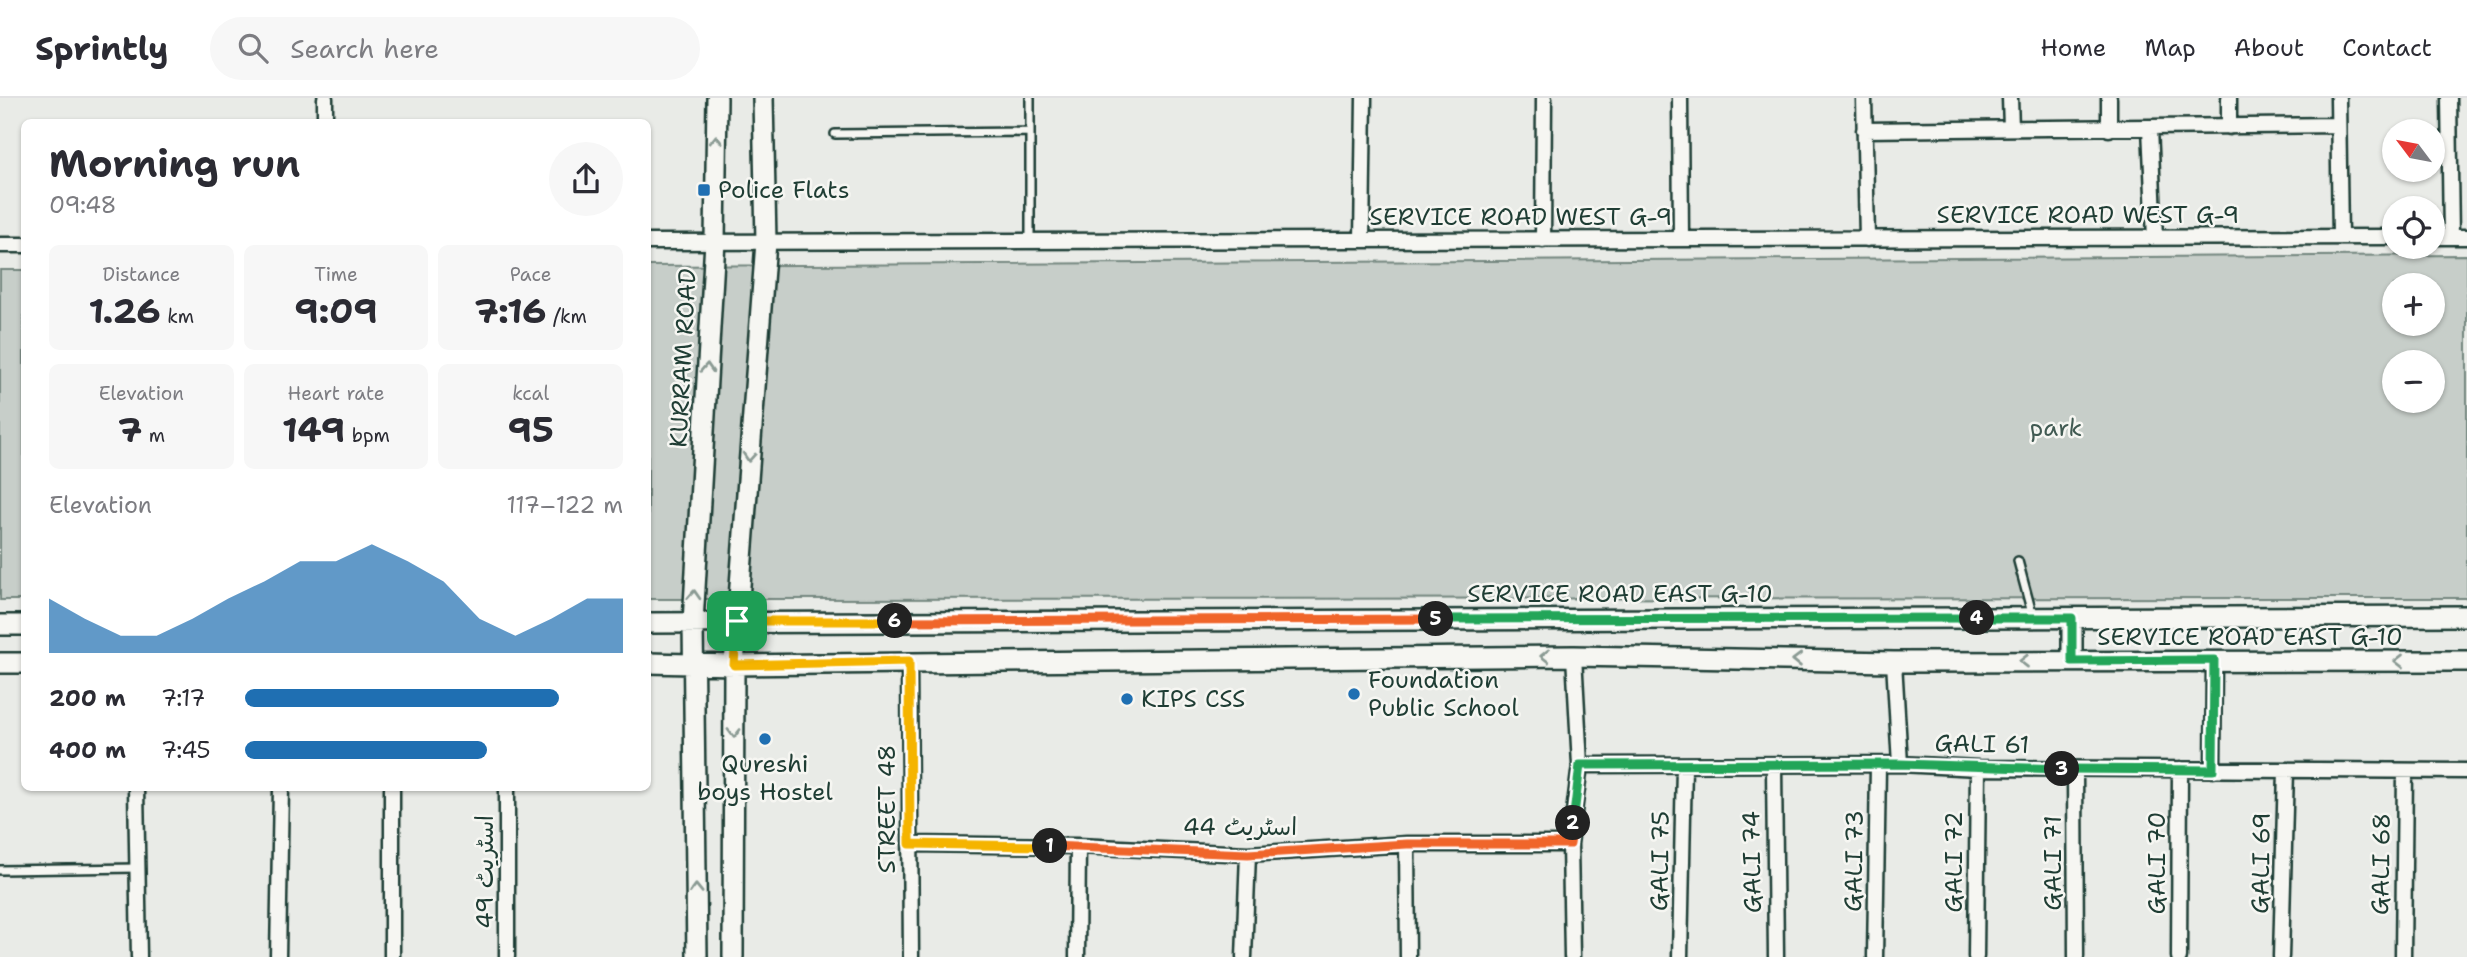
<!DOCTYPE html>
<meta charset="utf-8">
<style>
body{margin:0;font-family:"Shantell Sans","Playpen Sans Arabic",sans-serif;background:#f7f7f7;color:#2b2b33;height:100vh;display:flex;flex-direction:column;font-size:26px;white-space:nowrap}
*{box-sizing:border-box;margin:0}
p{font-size:23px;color:#7c7c81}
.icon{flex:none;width:38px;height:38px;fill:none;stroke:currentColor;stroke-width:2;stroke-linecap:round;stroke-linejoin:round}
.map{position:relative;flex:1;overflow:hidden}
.drawer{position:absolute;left:21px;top:21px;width:630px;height:672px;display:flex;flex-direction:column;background:#fff;border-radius:10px;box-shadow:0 2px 5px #0004}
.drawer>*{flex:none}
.needle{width:46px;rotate:302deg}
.fabs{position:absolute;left:2382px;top:21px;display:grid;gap:14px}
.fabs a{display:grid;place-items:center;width:63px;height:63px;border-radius:50%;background:#fff;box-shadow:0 2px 5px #0004;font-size:35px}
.pin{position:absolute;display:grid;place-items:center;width:60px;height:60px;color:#fff;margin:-30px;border-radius:14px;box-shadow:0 4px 10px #0006}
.km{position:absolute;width:35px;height:35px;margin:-18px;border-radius:50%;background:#222;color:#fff;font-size:19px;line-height:35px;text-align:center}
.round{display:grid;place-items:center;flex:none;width:74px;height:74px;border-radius:37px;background:#f7f7f7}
.overview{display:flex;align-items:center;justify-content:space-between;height:119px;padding:0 28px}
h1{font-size:38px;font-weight:700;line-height:52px}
.metrics{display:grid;grid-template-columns:repeat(3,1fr);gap:10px;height:119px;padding:7px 28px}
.metrics div{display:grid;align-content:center;border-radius:10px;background:#f7f7f7;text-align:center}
.metrics b{font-size:35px;font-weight:700}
.metrics small{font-size:19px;font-weight:400}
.metrics p{font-size:19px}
.chart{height:196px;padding:14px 28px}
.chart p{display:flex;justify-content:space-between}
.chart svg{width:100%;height:126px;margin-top:7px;fill:#1f6fb2;opacity:.7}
ul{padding:0 28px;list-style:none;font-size:23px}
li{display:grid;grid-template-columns:112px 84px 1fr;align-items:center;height:52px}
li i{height:18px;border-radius:9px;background:#1f6fb2}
header{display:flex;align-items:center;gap:42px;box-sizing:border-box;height:98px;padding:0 35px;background:#fff;border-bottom:2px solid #e1e1e2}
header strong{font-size:33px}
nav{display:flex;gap:38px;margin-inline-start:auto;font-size:24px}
.search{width:490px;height:63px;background:#f7f7f7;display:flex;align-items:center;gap:18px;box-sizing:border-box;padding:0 24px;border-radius:38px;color:#7c7c81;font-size:26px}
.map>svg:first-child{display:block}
.green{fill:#c7cec9;stroke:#73867e;stroke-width:2;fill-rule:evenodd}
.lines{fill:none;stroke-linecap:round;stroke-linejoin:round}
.service-casing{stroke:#1f3d34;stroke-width:12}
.minor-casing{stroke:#1f3d34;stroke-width:19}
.secondary-casing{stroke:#1f3d34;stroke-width:24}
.service{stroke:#f6f6f2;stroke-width:7}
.minor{stroke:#f6f6f2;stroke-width:14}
.secondary{stroke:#f6f6f2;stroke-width:19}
.oneway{stroke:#8a9a93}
.split-1-casing{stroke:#fff;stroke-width:14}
.split-2-casing{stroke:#fff;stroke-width:14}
.split-3-casing{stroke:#fff;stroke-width:14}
.split-4-casing{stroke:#fff;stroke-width:14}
.split-5-casing{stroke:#fff;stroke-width:14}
.split-6-casing{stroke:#fff;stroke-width:14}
.split-7-casing{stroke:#fff;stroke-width:14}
.split-1{stroke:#f5b400;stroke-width:9}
.split-2{stroke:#f0652b;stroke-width:9}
.split-3{stroke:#22a559;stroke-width:9}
.split-4{stroke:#22a559;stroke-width:9}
.split-5{stroke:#22a559;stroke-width:9}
.split-6{stroke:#f0652b;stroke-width:9}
.split-7{stroke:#f5b400;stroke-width:9}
.poi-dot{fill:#1f6fb2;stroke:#f6f6f2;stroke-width:2.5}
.labels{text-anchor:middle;stroke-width:5;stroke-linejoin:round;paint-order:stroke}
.poi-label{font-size:24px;fill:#1f3d34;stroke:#f6f6f2;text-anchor:start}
.street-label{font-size:24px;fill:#1f3d34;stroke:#f6f6f2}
.park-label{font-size:24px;fill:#415a52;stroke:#f6f6f2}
</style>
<header>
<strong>Sprintly</strong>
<div class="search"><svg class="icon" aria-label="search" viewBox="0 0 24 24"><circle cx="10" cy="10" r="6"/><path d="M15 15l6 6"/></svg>Search here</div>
<nav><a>Home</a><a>Map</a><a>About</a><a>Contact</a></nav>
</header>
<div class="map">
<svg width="2467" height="859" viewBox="0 0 2467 859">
<rect width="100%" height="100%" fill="#e9ebe7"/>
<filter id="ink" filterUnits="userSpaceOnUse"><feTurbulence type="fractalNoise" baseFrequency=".0143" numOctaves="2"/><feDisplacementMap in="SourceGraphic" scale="14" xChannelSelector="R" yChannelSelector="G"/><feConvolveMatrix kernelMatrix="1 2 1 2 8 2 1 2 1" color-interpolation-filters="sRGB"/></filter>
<g filter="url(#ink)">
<path class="green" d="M2467,157V500L648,501V168ZM2394,187H2432V226H2394ZM2394,264H2432V303H2394Z
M0,172H24V502H0Z"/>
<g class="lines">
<defs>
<path id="service" d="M1030,0V143
M835,36L1030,34
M2018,463L2033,519
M0,772L138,770"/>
<path id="minor" d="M1680,0L1681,141
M1864,0L1867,141
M2010,0L2011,30
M2229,0V29
M2338,0L2340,139
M2449,0L2451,139
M325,24V0
M2150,30L2155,140
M2109,31V0
M1864,32L2338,27
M2432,139H2467
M1362,142L1364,0
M1543,142L1544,0
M648,144L2394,139
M0,147H24
M909,563L911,859
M1894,564L1900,666
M1580,667L1900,666L1978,670L2467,673
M1774,669L1776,859
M2075,671L2076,859
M2213,672L2214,562
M136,690L139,859
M507,690V859
M910,746L1078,748L1248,756L1407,746H1570
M1407,746L1408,859
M278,859L281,690
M392,859V690
M1077,859L1078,748
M1244,859L1248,756
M1572,859L1570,746L1580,667L1574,558
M1680,859L1684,668
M1875,859L1878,668
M1976,859L1978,670
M2179,859L2180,671
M2281,859L2286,672
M2403,859L2405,673"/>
<path id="secondary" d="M2072,520V563
M648,525L2467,518
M0,527H24
M0,565H24
M648,565L734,567L1574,558L1894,564L2467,563
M697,859L693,525L715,143L717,0
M733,859L734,567L766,144L763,0"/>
</defs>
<use href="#service" class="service-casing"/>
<use href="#minor" class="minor-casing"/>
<use href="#secondary" class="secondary-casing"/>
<use href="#service" class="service"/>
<use href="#minor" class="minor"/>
<use href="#secondary" class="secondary"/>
</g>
<defs><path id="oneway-chevron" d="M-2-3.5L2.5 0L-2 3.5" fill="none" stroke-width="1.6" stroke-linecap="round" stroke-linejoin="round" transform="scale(1.75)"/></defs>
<g class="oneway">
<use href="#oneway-chevron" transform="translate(716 42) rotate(-89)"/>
<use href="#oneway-chevron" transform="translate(707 270) rotate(-87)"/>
<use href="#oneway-chevron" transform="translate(749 359) rotate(94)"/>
<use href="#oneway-chevron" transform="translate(694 497) rotate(-87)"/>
<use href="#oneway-chevron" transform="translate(1545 558) rotate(180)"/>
<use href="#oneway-chevron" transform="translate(1797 562) rotate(-179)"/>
<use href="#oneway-chevron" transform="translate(2024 563) rotate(180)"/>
<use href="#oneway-chevron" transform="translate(2399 563) rotate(-180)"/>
<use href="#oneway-chevron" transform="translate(734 635) rotate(90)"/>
<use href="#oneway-chevron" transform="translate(696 791) rotate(-91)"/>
</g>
</g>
<g class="lines" filter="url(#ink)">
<defs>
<path id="split-1" d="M737,523L734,567L909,563L910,746L1050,748"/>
<path id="split-2" d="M1050,748L1248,756L1407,746H1570L1573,725"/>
<path id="split-3" d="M1573,725L1580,667L1900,666L2062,671"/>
<path id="split-4" d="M1977,520H2072V563L2214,562L2213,672L2062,671"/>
<path id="split-5" d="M1436,521L1977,520"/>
<path id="split-6" d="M895,523L1436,521"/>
<path id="split-7" d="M737,523H895"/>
</defs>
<use href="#split-1" class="split-1-casing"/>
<use href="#split-2" class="split-2-casing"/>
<use href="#split-3" class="split-3-casing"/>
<use href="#split-4" class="split-4-casing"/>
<use href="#split-5" class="split-5-casing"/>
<use href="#split-6" class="split-6-casing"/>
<use href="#split-7" class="split-7-casing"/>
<use href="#split-1" class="split-1"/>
<use href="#split-2" class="split-2"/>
<use href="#split-3" class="split-3"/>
<use href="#split-4" class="split-4"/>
<use href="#split-5" class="split-5"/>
<use href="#split-6" class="split-6"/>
<use href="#split-7" class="split-7"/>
</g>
<g class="poi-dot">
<rect x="697" y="85" width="14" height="14" rx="3.5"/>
<circle cx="1354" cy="596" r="7"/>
<circle cx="1127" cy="601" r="7"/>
<circle cx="765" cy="641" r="7"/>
</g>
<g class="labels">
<g class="poi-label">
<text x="718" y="100">Police Flats</text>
<text x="1368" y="590">Foundation<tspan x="1368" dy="28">Public School</tspan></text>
<text x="1141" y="609">KIPS CSS</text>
<text x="765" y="674" text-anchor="middle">Qureshi<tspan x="765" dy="28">boys Hostel</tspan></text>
</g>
<g class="street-label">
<text x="2088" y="125">SERVICE ROAD WEST G-9</text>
<text x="1521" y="127">SERVICE ROAD WEST G-9</text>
<text transform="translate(683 260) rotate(-87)" y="8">KURRAM ROAD</text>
<text x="1620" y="504">SERVICE ROAD EAST G-10</text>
<text x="2250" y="547">SERVICE ROAD EAST G-10</text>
<text transform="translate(1982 646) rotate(1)" y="8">GALI 61</text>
<text transform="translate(887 711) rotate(-90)" y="8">STREET 48</text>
<text x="1240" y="737">اسٹریٹ 44</text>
<text transform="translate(1660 763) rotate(-89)" y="8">GALI 75</text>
<text transform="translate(1854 763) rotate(-89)" y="8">GALI 73</text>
<text transform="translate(1752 764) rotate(-91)" y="8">GALI 74</text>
<text transform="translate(1954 764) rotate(-90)" y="8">GALI 72</text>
<text transform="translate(2053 765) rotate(-90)" y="8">GALI 71</text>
<text transform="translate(2157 765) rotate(-90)" y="8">GALI 70</text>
<text transform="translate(2261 765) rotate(-89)" y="8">GALI 69</text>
<text transform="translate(2381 766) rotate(-89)" y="8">GALI 68</text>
<text transform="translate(485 774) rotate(-90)" y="8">اسٹریٹ 49</text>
</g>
<g class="park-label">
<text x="2056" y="338">park</text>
</g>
</g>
</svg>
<div class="fabs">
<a><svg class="needle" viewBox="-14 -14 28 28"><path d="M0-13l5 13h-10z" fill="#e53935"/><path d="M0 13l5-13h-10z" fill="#7c7c81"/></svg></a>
<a><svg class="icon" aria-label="locate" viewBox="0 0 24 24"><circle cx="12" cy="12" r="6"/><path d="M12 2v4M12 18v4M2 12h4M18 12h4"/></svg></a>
<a>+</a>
<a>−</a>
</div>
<div class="pin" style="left:737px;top:523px;background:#1e9e55"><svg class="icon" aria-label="arrive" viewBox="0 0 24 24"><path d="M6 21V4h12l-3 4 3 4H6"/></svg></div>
<b class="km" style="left:1050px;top:748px">1</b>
<b class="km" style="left:1573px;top:725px">2</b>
<b class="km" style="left:2062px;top:671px">3</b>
<b class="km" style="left:1977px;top:520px">4</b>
<b class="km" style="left:1436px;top:521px">5</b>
<b class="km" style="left:895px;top:523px">6</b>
<section class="drawer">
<div class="overview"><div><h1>Morning run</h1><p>09:48</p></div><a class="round"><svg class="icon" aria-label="share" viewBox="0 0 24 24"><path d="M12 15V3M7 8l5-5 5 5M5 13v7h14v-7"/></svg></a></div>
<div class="metrics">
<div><p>Distance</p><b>1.26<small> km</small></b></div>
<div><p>Time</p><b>9:09</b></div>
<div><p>Pace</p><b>7:16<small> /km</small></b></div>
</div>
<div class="metrics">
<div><p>Elevation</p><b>7<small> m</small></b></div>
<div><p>Heart rate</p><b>149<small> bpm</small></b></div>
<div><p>kcal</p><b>95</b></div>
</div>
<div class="chart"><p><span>Elevation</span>117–122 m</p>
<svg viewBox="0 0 160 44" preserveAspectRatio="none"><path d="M0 44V25L10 32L20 38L30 38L40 32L50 25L60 19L70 12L80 12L90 6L100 12L110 19L120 32L130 38L140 32L150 25L160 25V44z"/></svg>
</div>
<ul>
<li><b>200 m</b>7:17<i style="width:83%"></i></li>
<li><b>400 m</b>7:45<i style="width:64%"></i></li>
</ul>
</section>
</div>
